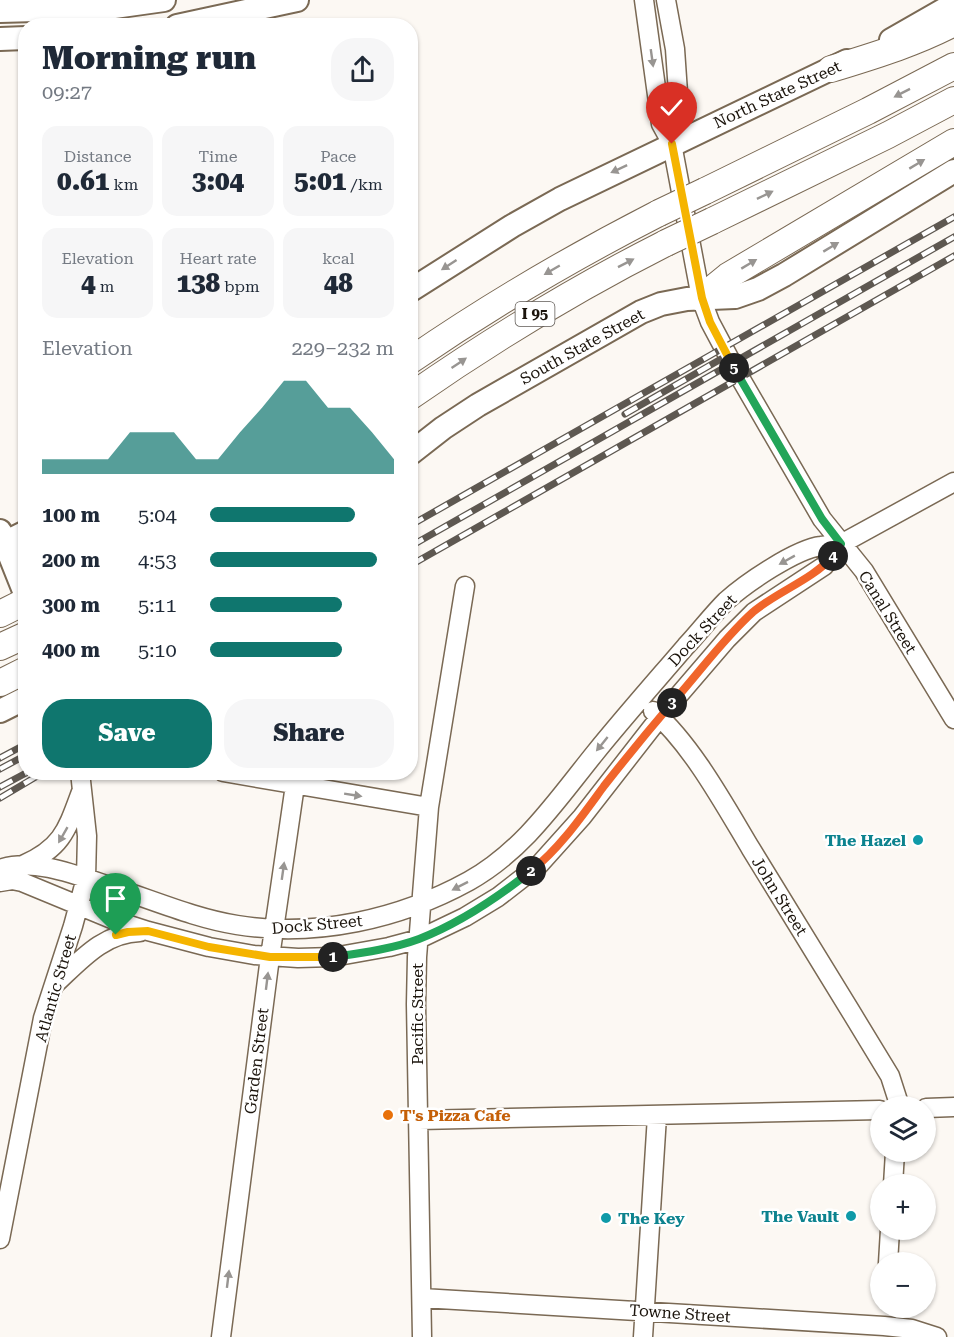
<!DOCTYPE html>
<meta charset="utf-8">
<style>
body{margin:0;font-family:"Roboto Serif",serif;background:#f6f6f7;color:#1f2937;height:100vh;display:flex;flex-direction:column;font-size:22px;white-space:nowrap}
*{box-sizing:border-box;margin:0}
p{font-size:20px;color:#747a83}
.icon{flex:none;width:33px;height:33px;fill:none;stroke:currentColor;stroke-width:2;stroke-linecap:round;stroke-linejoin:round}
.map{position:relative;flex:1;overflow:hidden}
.drawer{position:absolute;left:18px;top:18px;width:400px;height:762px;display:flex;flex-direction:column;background:#fff;border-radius:24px;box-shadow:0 2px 4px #0004}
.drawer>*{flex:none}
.fabs{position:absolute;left:870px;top:1096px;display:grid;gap:12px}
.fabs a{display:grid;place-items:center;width:66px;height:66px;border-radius:50%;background:#fff;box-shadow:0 2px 4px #0004;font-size:30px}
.pin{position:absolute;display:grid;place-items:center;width:51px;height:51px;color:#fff;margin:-62px -26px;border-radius:50% 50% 50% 0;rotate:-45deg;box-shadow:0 0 6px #0007}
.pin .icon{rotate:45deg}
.km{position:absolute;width:30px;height:30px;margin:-15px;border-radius:50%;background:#222;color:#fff;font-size:16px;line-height:30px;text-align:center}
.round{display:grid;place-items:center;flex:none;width:63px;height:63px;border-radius:24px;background:#f6f6f7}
.summary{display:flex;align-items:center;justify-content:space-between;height:102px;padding:0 24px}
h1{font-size:33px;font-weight:800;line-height:45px}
.figures{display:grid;grid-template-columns:repeat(3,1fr);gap:9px;height:102px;padding:6px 24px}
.figures div{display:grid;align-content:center;border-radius:15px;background:#f6f6f7;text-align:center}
.figures b{font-size:26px;font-weight:800}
.figures small{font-size:16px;font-weight:400}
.figures p{font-size:16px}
.chart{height:168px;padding:12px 24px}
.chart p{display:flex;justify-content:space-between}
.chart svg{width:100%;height:108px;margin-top:6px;fill:#0f766e;opacity:.7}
.cta{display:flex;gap:12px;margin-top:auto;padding:12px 24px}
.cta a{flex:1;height:69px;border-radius:24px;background:#0f766e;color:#fff;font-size:24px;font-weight:800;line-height:69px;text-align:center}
.cta a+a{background:#f6f6f7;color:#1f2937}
ul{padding:0 24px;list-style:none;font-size:20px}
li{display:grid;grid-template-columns:96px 72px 1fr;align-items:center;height:45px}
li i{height:15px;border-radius:8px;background:#0f766e}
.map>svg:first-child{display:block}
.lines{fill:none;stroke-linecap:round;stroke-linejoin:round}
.minor-casing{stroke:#7a6954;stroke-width:21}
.major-casing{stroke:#7a6954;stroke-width:26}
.highway-casing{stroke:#7a6954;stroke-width:28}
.minor{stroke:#fff;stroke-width:18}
.major{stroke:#fff;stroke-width:22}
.highway{stroke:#fff;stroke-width:26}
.rail-casing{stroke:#5e5851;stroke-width:7}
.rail{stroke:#fff;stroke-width:4.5;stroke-dasharray:14;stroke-linecap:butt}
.highway-bridge-casing{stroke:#7a6954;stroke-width:28;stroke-linecap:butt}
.highway-bridge{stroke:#fff;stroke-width:26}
.oneway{fill:#989592}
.split-1-casing{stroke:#fff;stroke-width:12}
.split-2-casing{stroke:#fff;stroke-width:12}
.split-3-casing{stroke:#fff;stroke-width:12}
.split-4-casing{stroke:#fff;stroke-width:12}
.split-5-casing{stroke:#fff;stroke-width:12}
.split-6-casing{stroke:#fff;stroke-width:12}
.split-1{stroke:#f5b400;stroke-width:8}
.split-2{stroke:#22a559;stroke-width:8}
.split-3{stroke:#f0652b;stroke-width:8}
.split-4{stroke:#f0652b;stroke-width:8}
.split-5{stroke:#22a559;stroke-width:8}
.split-6{stroke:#f5b400;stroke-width:8}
.culture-dot{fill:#0f9aa8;stroke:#fff;stroke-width:2}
.food-dot{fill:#e8710a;stroke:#fff;stroke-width:2}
.labels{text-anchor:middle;stroke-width:5;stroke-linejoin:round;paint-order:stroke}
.shield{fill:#fff;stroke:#5f5a55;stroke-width:1.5}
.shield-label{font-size:15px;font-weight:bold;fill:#1b140c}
.street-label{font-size:16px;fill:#1b140c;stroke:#fff}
.culture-label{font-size:16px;font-weight:bold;fill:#0d838f;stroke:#fff;text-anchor:end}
.food-label{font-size:16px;font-weight:bold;fill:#c56008;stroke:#fff;text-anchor:start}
</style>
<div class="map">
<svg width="954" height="1337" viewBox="0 0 954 1337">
<rect width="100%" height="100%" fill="#fcf8f3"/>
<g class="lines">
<defs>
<path id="minor" d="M644,0L661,124L672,144L701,298L710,322L735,369L822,519L864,571L954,719
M666,0L675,49L679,107L672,144
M653,711C692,745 724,804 751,849C797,924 844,1000 890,1076L900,1107
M223,772L429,807
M23,865C62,848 67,830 81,792
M0,869C33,857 79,876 112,887C153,900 194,918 237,925C316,938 400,919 469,881C523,851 557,800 595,753C625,716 656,681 686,646C700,631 712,615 726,601C746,583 796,549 821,546C828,545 835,545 841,544
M0,882L12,880L22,882L114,920L148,931L209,947L254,955L298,958L333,957L389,947L419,939L465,917L498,897L538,866L582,817L660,717L727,639L754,612L824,566L841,544L954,482
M54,985C80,961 103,933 140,932
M926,1108L954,1107
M419,1120L880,1110
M893,1185L895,1152
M0,1239L43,1018L73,926L86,878L87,836L80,772
M888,1263L890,1230
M422,1298L884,1326L912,1329L937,1337
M221,1337L270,957L295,785
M422,1337L416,1004L417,957L429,807L465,586
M643,1337L657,1116"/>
<path id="major" d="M0,11L107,8L164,0
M177,26L297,0
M0,39L26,38
M891,40L954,4
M411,290L512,226L560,199L847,61
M411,453L443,428L478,405L641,312L661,304L687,299L735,297L758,289L784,275L954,171
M0,531L26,596
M0,545L26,532
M0,711L26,698"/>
<path id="highway" d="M831,69C873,56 914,44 954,23
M705,191L868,111L954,66
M712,221L888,135L954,100
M701,298L728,276L954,142
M411,360C491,305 573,257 659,213
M411,396C493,339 577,288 666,243
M0,547L4,543
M0,614L26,601
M0,647L26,635
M0,683L26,670"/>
</defs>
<use href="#minor" class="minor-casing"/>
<use href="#major" class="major-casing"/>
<use href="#highway" class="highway-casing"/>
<use href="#minor" class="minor"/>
<use href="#major" class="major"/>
<use href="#highway" class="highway"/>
<defs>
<path id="rail" d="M625,414L721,359
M411,525L954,217
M411,546L954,237
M411,565L954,256
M0,758L26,744
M0,769L26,755
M0,787L26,773
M0,798L44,772"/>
</defs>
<use href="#rail" class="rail-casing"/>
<use href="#rail" class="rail"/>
<defs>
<path id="highway-bridge" d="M659,213L705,191
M666,243L712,221"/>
</defs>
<use href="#highway-bridge" class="highway-bridge-casing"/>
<use href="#highway-bridge" class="highway-bridge"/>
</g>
<defs><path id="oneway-solid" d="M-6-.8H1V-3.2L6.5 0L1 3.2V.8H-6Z" transform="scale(1.5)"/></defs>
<g class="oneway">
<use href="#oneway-solid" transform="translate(652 58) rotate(82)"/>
<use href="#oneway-solid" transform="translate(902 93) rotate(153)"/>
<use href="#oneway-solid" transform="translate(917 164) rotate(-31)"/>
<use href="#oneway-solid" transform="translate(619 169) rotate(155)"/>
<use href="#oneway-solid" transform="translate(765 195) rotate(-26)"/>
<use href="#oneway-solid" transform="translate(831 247) rotate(-31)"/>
<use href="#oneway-solid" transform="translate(626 263) rotate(-27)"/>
<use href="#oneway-solid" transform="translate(749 264) rotate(-31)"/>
<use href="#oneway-solid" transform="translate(449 265) rotate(147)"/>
<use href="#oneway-solid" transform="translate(552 270) rotate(150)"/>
<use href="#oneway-solid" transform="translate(459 363) rotate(-34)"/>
<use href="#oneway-solid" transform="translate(787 560) rotate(151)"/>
<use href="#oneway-solid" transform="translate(602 744) rotate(129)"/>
<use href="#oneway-solid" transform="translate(353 795) rotate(9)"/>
<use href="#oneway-solid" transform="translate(63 835) rotate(120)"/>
<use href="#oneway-solid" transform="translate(283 871) rotate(-82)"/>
<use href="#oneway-solid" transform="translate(460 886) rotate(153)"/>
<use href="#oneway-solid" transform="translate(267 981) rotate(-83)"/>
<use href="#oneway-solid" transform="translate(228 1279) rotate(-83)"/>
</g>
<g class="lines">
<defs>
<path id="split-1" d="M116,935L128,932L148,931L209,947L270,957H333"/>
<path id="split-2" d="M333,957C361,953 392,949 419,939C460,923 497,898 531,871"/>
<path id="split-3" d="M531,871C560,848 582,816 604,786C626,758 649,730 672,703"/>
<path id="split-4" d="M672,703C699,673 723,639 753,612C778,591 812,580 833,556"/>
<path id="split-5" d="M734,368L822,519L841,544L833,556"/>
<path id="split-6" d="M672,144L702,298L710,322L734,368"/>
</defs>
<use href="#split-1" class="split-1-casing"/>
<use href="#split-2" class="split-2-casing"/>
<use href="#split-3" class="split-3-casing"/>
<use href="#split-4" class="split-4-casing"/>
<use href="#split-5" class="split-5-casing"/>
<use href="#split-6" class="split-6-casing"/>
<use href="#split-1" class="split-1"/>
<use href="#split-2" class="split-2"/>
<use href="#split-3" class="split-3"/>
<use href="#split-4" class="split-4"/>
<use href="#split-5" class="split-5"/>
<use href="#split-6" class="split-6"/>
</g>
<g class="culture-dot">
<circle cx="918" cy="840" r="6"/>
<circle cx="851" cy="1216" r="6"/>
<circle cx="606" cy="1218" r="6"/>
</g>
<circle class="food-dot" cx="388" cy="1115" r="6"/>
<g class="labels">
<rect class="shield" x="515.5" y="302" width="39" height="24" rx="4.5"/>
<g class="shield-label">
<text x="535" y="319">I 95</text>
</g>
<g class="street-label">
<text transform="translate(777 94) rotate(-25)" y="6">North State Street</text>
<text transform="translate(582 346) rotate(-29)" y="6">South State Street</text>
<text transform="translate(888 612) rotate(58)" y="6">Canal Street</text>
<text transform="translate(702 630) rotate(-47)" y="6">Dock Street</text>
<text transform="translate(780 896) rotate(58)" y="6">John Street</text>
<text transform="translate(317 924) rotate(-5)" y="6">Dock Street</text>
<text transform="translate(55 988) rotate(-74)" y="6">Atlantic Street</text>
<text transform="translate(417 1014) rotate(-90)" y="6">Pacific Street</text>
<text transform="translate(256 1061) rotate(-83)" y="6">Garden Street</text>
<text transform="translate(680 1313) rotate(4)" y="6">Towne Street</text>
</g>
<g class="culture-label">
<text x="906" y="846">The Hazel</text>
<text x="839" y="1222">The Vault</text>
<text x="618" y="1224" text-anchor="start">The Key</text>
</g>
<g class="food-label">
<text x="400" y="1121">T's Pizza Cafe</text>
</g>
</g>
</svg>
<div class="fabs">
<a><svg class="icon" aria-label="layers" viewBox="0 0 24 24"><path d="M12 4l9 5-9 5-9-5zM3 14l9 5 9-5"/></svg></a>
<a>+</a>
<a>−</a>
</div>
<div class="pin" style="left:116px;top:935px;background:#1e9e55"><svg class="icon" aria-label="arrive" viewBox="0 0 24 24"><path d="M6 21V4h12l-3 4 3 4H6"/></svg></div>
<div class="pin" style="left:672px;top:144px;background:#d93025"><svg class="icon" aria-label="check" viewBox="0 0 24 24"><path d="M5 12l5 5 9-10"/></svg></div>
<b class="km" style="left:333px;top:957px">1</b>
<b class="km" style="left:531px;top:871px">2</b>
<b class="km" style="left:672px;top:703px">3</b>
<b class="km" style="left:833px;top:556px">4</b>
<b class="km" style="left:734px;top:368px">5</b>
<section class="drawer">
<div class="summary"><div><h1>Morning run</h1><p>09:27</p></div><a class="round"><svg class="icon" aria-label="share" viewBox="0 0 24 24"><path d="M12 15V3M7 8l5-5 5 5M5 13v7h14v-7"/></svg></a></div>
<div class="figures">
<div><p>Distance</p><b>0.61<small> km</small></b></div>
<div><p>Time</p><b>3:04</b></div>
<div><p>Pace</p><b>5:01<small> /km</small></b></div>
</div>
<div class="figures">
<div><p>Elevation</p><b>4<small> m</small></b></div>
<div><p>Heart rate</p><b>138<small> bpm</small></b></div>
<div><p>kcal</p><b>48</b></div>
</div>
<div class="chart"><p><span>Elevation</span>229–232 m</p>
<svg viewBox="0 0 160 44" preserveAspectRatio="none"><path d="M0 44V38L10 38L20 38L30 38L40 27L50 27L60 27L70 38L80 38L90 27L100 17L110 6L120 6L130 17L140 17L150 27L160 38V44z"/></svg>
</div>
<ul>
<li><b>100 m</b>5:04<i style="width:79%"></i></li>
<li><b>200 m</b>4:53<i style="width:91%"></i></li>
<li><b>300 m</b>5:11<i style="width:72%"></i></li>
<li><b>400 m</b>5:10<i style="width:72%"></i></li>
</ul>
<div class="cta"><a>Save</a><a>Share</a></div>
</section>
</div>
